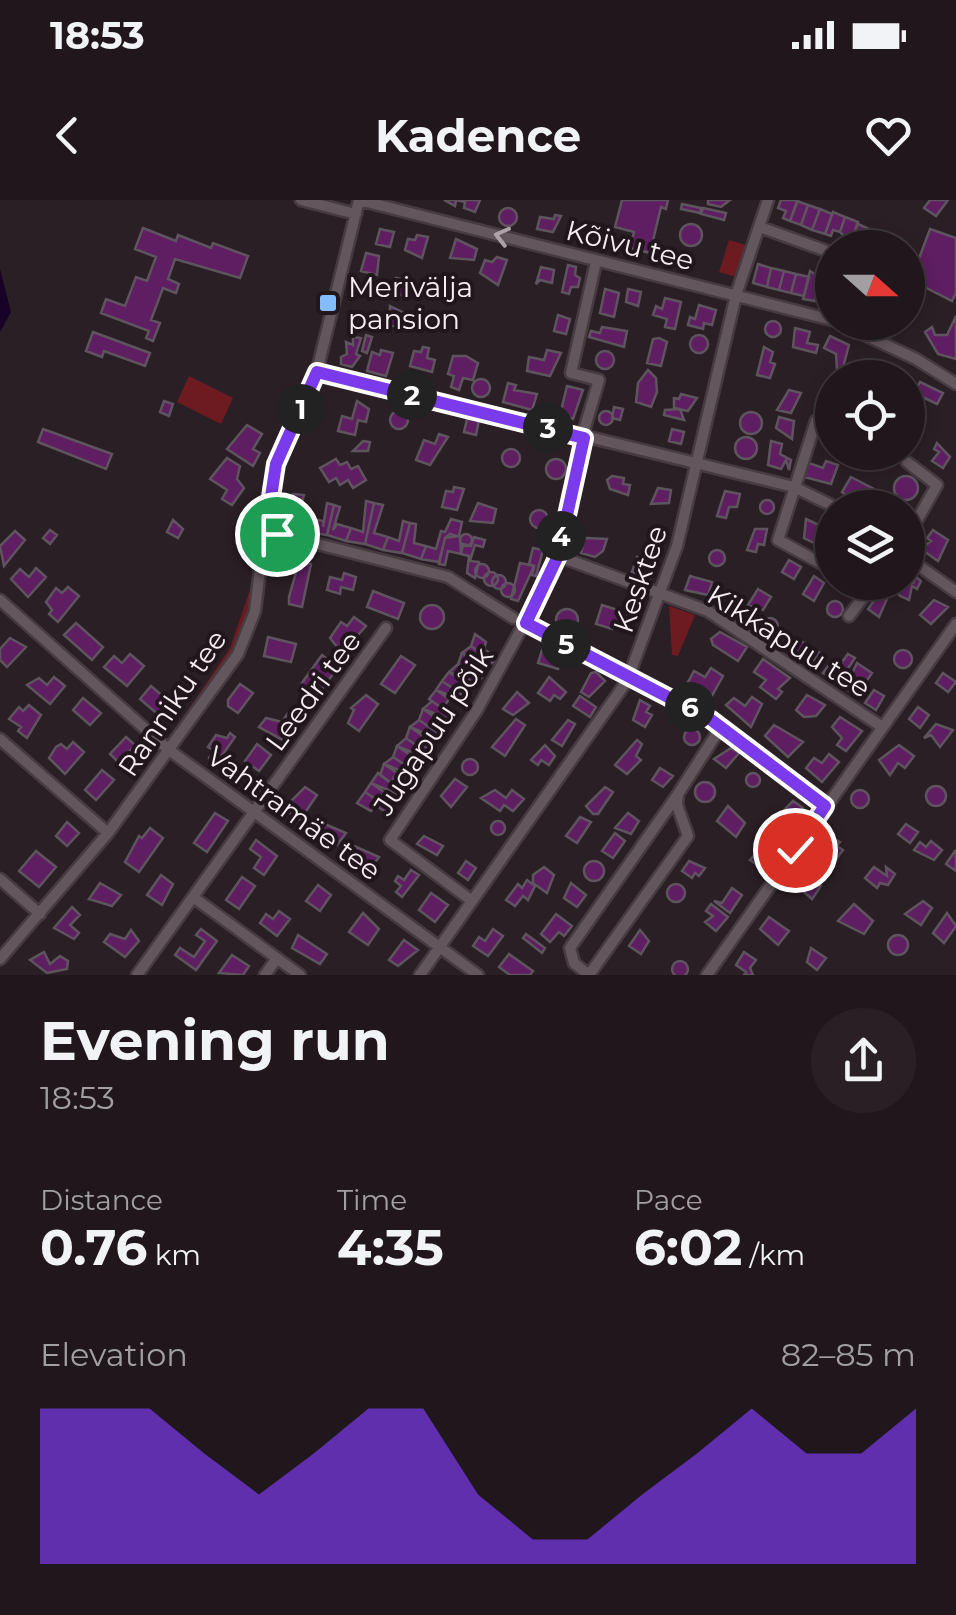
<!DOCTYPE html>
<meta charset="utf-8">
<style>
body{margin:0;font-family:Montserrat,sans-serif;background:#282025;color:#f1f3f6;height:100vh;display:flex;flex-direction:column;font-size:38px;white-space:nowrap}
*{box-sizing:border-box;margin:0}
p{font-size:32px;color:#a29fa3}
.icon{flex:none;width:55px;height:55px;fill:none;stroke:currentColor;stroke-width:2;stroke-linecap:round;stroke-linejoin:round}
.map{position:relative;height:775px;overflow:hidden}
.details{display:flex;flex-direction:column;background:#20171c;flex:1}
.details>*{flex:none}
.needle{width:65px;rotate:111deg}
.controls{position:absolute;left:815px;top:30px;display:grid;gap:20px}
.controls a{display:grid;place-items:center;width:110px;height:110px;border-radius:50%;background:#20171c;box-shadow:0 5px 15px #0003,0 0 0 2px #3d363b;font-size:50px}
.pin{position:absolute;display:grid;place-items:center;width:85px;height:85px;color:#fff;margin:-42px;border:5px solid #fff;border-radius:50%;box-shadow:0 2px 10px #0007}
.km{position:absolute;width:50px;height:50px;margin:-25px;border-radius:50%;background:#222;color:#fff;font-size:28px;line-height:50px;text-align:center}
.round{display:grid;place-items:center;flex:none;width:105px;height:105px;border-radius:52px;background:#282025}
.head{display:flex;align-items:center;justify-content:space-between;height:170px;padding:0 40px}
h1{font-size:55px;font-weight:700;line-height:75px}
.metrics{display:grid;grid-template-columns:repeat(3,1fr);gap:15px;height:170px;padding:10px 40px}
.metrics div{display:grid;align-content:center}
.metrics b{font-size:50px;font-weight:700}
.metrics small{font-size:28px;font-weight:400}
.metrics p{font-size:28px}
.chart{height:280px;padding:20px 40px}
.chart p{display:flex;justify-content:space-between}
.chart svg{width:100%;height:180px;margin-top:10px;fill:#7c3aed;opacity:.7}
.status{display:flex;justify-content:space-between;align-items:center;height:70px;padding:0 50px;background:#20171c;direction:ltr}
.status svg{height:28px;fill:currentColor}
header{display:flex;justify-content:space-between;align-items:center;height:130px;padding:0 40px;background:#20171c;font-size:45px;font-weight:700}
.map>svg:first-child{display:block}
.green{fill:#6c1b21}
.water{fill:#180227}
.building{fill:#5e1e61;stroke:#5e545e;stroke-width:2.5}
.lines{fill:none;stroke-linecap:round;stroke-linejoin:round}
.minor-casing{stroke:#453b40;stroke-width:15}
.minor{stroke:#64565d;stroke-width:10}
.oneway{stroke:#ada2a8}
.route-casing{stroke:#fff;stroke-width:20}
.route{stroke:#7c3aed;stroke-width:12}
.poi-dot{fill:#84bcfb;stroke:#21161c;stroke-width:4}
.labels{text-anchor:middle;stroke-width:8;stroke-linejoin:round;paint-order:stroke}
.street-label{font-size:28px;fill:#f6eef2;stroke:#21161c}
.poi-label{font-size:28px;fill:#f6eef2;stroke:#21161c;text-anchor:start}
</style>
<div class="status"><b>18:53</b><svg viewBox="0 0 49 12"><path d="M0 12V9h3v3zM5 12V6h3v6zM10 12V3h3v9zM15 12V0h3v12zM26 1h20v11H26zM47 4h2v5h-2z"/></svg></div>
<header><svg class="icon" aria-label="back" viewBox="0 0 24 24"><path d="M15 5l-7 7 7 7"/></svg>Kadence<svg class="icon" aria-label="heart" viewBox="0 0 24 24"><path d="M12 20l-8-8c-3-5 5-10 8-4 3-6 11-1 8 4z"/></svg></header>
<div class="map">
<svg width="956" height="775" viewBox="0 0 956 775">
<rect width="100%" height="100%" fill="#2a1f25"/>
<path class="green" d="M729,40L746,45L736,77L719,72Z
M189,176L233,198L221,224L177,202Z
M254,378C250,429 209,504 170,537L230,448Z
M669,406L695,415L678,456L672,455Z"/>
<path class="water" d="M0,69L11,112L0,132Z"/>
<path class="building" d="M444,0H480L475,12L464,8L465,2L456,0L455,6Z
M622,0H668L666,9L661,7L650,53L630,48L634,32L615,27Z
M708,0H730L721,7L708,4Z
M781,0H798L790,21L783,18L786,11L778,8Z
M930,0H948L936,16L924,8Z
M797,1L808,5L801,25L790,21Z
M682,4L701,8L700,13L681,9Z
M808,5L820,9L812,30L801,25Z
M703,8L726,13L724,20L701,14Z
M499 17a9 9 0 1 1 18 0a9 9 0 1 1-18 0Z
M820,9L832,14L825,34L812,30Z
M833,12L845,17L840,32L833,30L831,36L825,34Z
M555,15L561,16L553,32L537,29L540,17L554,19Z
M845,17L858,22L850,43L840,32Z
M858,24L869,29L862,47L850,43Z
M680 35a11 11 0 1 1 22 0a11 11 0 1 1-22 0Z
M143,28L176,41L178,35L211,48L213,43L248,56L240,78L175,59L168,79L179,84L176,93L163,88L151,120L160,123L153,141L146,138L149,131L101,113L106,99L125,106L136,77L147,81L156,57L135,49Z
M380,29L394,32L390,47L376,44Z
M869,29L881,33L875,48L862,47Z
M930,29L956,38V93L952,101L911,80Z
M881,33L894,38L890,48H875Z
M417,35L428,37L422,58L405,50L408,39L415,40Z
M894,38L905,42L903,48H890Z
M456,39L477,49L474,60L450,58Z
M366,53L379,56L377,75L361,71Z
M497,57L507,60L498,85L480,73L485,60L492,62Z
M758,64L771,68L767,87L753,83Z
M568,65L576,67L575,75L580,78L578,87H571L569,94L562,92Z
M541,67L554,70L552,83L540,80L536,84Z
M771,68L784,71L779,90L767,87Z
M784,71L796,74L791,93L779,90Z
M810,71L821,78L815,101L803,99Z
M796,74L809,77L804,96L791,93Z
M831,76L830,105L815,101L821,78L829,80Z
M396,78L409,81L405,96L392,93Z
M605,89L619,93L614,117L600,113Z
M628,89L641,92L638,106L626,102Z
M665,98L681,102L675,129L665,127L667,119L653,115L656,106L662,109Z
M699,105L716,110L712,125L704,123L703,129L688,125L690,117L695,119Z
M390,106L404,113L400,128L389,125Z
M558,115L570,119L566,134L554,131Z
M956,116V159L938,154L925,132L932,127L935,135H947Z
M765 129a8 8 0 1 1 16 0a8 8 0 1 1-16 0Z
M602,127L627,131L624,147L589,137L591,131L600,133Z
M795,128L810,132L807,143L818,145L816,153L793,147Z
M93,132L150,153L145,166L104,151L102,157L86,151Z
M366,135L372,137L367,153L362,151Z
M690 144a9 9 0 1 1 18 0a9 9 0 1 1-18 0Z
M830,136L849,145L842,171L837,169L836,154L824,148Z
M353,137L361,138L356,154L360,156L352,167L341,164V157L347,154L346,142L353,145Z
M659,138L667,142L661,166L647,163L653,139Z
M423,147L429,148L427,158L435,160L432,172L410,166L414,151L421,152Z
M764,147L773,152L770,162L775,164L770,178L757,175Z
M381,150L393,153L386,176L367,171L372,152L380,155Z
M547,150L561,153L550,176L527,171L529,157L544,160Z
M596 160a9 9 0 1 1 18 0a9 9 0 1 1-18 0Z
M453,156H466L478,163L473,180L463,178L459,190L451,187L454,176L448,174Z
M886,164L903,170L902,178L880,176Z
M648,170L656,178L657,192L651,207L636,202L638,183Z
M472 188a9 9 0 1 1 18 0a9 9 0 1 1-18 0Z
M920,182L943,193L937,204L914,193Z
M508,183L516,185L514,190L537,194L532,210L503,202Z
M567,186L583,190L573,219L560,215Z
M827,189L832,191V206L821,201Z
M789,190L801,193L791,213L777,210Z
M681,194L697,198L688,211L674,208V198L679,199Z
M164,201L173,204L169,216L160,212Z
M357,201L369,209L366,222L358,220L355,235L338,231L342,216L352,219Z
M614,207L623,209L620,220L612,218Z
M680,209L684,220L664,215L665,210Z
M599 218a7 7 0 1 1 14 0a7 7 0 1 1-14 0Z
M390 220a9 9 0 1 1 18 0a9 9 0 1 1-18 0Z
M740 223a11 11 0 1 1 22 0a11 11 0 1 1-22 0Z
M779,217L794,221L792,239L776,228Z
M467,219L479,220L476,235L464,232Z
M247,225L262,234L253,249L260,253L253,266L227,249Z
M43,229L112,254L106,269L38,242Z
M672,229L684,232L681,244L669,241Z
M439,234L448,237L430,265L416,260L424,240L435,244Z
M735 248a11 11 0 1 1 22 0a11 11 0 1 1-22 0Z
M363,241L370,242L368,251H353Z
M771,241L782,244L780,254L791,260L789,270L786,260L781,269L768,265Z
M937,243L950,257L943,268L932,261L939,252L934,249Z
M502 258a9 9 0 1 1 18 0a9 9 0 1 1-18 0Z
M227,258L240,266L237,279L244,288L232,305L222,299L227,290L210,279Z
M336,259L340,265L347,262L351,269L358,266L366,280L353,288L348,280L340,285L336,278L329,282L320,268Z
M546 269a10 10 0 1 1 20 0a10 10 0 1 1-20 0Z
M826,261L838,265L831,284L804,277L809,263L823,268Z
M894 288a12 12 0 1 1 24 0a12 12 0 1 1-24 0Z
M612,276L624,278L623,284L630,285L628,295L610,289L607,280Z
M851,277L874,289L861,308L842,292Z
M454,287L464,289L457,310L442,307L446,291L453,292Z
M658,288L671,290L669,303L651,304Z
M725,291L740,294L737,307H729L726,318L717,316Z
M293,294L304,295L301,306L291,303Z
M760 307a7 7 0 1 1 14 0a7 7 0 1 1-14 0Z
M366,301L374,303L365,344L346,341L351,328L363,332Z
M291,303L301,306L299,315L313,319L308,332L285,325Z
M327,303L334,305L327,335L308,332L313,319L323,321V327Z
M374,303L383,305L374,333L388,337L383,350L365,344Z
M478,303L496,309L493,323L470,321Z
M334,305L340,307L333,330L337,324L351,328L346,341L327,335Z
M530 319a9 9 0 1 1 18 0a9 9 0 1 1-18 0Z
M451,319L462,322L459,336L445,338L439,362L421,359L426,346L436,349L441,331L445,332Z
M806,319L832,331V352L804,338Z
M173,320L183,329L178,338L167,332Z
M403,321L410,323L402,353L383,350L388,337L399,341Z
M410,323L416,324L414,343L426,346L421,359L402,353Z
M755,329H767L764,345L758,344L756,352L747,350Z
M50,330L57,335L50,344L43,338Z
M933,330L948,340L938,361L921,349L931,341L927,338Z
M15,331L25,340L4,366L0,346Z
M460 340a6 6 0 1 1 12 0a6 6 0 1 1-12 0Z
M450,334L460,337L461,354L448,351L445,365L439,364L445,338Z
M474,337L485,340L483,347L475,345L470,361L479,362L475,378L467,373L469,356L461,354L463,344L471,346Z
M585,338L607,339L603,351L595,357L581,353Z
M533,348L543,350L536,376L532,375L534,366L529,364Z
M709 358a8 8 0 1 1 16 0a8 8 0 1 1-16 0Z
M637,357L652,363L650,381L632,372Z
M789,360L801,367L794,379L782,372Z
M299,362L311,364L302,407L289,404V397Z
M520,363L534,366L518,401L511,399Z
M475 371a7 7 0 1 1 14 0a7 7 0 1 1-14 0Z
M36,368L46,377L28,397L11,379L20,369L29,377Z
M484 379a7 7 0 1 1 14 0a7 7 0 1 1-14 0Z
M344,373L356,377L353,390L341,387L340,394L327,390L330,377L342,380Z
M492 382a7 7 0 1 1 14 0a7 7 0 1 1-14 0Z
M690,376L712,382L708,395L685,390Z
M814,376L824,383L814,401L803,394Z
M916,377L921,381L917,389L912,386L909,400L900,396L895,390L899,382L913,383Z
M501 390a7 7 0 1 1 14 0a7 7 0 1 1-14 0Z
M68,387L79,396L58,422L49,414L52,410L46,402L56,388L62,393Z
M758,389L771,397L763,410L748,405Z
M373,391L404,403L398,419L367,407Z
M879,394L887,399L879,417L868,409Z
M934,400L948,407L931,424L920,415Z
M827 409a8 8 0 1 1 16 0a8 8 0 1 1-16 0Z
M420 417a12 12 0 1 1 24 0a12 12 0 1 1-24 0Z
M602,405L627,413L623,426L614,423L612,429L596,424Z
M556 420a11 11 0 1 1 22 0a11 11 0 1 1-22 0Z
M354,417L366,426L342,453L330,438L341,422L347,426Z
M762 426a8 8 0 1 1 16 0a8 8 0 1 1-16 0Z
M76,423L103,447L92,460L64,435Z
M720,432L747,447L738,461L713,445L711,439Z
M475,434L486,442L484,449L496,458L493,462L471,446Z
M268,437L296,444L291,462L264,456Z
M10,438L26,447L7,467L0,460V449Z
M798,439L820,453L813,462L789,450Z
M545,441L551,452L563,457L558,469L538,463Z
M471,446L493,462L490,465L462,453Z
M894 459a9 9 0 1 1 18 0a9 9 0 1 1-18 0Z
M462,453L475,462L471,468L483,476L480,480L458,464Z
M130,454L144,466L127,486L104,467L114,456L122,463Z
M848,454L855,458L838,483L823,473L832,461L839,466Z
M322,455L338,467L315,499L299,487Z
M401,456L415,465L395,493L381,484Z
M763,459L790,478L778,489L782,492L776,499L760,487L766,480L754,472Z
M857,463L872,473L856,496L845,488Z
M458,464L480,480L478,484L449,472Z
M711,468L723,476L709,501L687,484L694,471L705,477Z
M449,472L462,481L458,486L470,494L467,498L442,481Z
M596,472L605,481L589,497L581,492L591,473Z
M943,473L956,482L948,492L936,483Z
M54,477L65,486L50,504L27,485L39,478L47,485Z
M549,477L566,492L560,499L554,495L550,501L538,493Z
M442,481L467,498L465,502L436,490Z
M240,484L253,493L238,513L228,506V500Z
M151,486L172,504L161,517L140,499Z
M436,490L449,499L445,505L457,513L454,517L429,499Z
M874,490L884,496L876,510L865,503Z
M517,492L529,503L513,515L503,509Z
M366,495L378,504L359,531L348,523L354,510L351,508Z
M807,495L825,505L816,516L804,517L796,510Z
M580,496L596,507L590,517L573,506Z
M752,497L762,504L751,527L726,505L734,498L745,506Z
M83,498L101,513L90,525L73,510Z
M640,500L650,506L646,512L652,515L645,527L633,520Z
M432,501L454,517L452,520L423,509Z
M29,505L41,515L27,538L18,531L21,527L9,519L19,507L23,511Z
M918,507L929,515L920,528L909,519Z
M423,509L436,518L432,523L444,531L441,535L419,520Z
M288,513L297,520L283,540L259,527L266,518L282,522Z
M840,517L862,531L846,551L837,545L842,538L832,527Z
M516,519L525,525L505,556L492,547Z
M419,520L441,535L438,539L410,527Z
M568,520L575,524L562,546L552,540Z
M936,524L953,530L940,547L931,535L924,538Z
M774,525L803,542L788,557L765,536Z
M410,527L423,536L419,542L431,550L428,554L406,538Z
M684 537a8 8 0 1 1 16 0a8 8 0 1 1-16 0Z
M230,533L235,537L216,564L209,558L214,551L208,547L216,535L227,538Z
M126,537L135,545L119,563L110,554Z
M406,538L428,554L426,558L397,546Z
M637,540L642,544L636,556L641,560L627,574L615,565Z
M73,542L84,552L65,574L49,558L56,547L61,544L67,549Z
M257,544L271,555L259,571L245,561Z
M545,545L555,556L549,565L541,560L538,565L531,560Z
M899,545L914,556L905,568L898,563L890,575L879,560Z
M397,546L410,555L406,560L418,568L416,572L393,557Z
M731,548L739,553L726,568L714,559Z
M829,554L839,562L822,582L806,568L814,558L822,563Z
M393,557L416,572L413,576L384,564Z
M462 567a8 8 0 1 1 16 0a8 8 0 1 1-16 0Z
M384,564L397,573L393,579L405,587L402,591L380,575Z
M660,568L673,576L663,587L652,580Z
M102,570L114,580L96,600L85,590Z
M746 580a7 7 0 1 1 14 0a7 7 0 1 1-14 0Z
M378,573L402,591L400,595L371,583Z
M455,579L467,587L451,607L441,596Z
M695 592a10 10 0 1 1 20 0a10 10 0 1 1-20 0Z
M371,583L384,592L381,597L392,605L390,609L365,592Z
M926 596a10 10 0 1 1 20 0a10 10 0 1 1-20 0Z
M305,587L317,595L300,620L283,609Z
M605,587L613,592L598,614H593L586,606Z
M495,590L506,598L512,590L524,599L513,611L504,605L500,611L481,598Z
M851 599a9 9 0 1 1 18 0a9 9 0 1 1-18 0Z
M365,592L390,609L387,613L375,605L371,611L357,603Z
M793,601L803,608L801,613L796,620L791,616L787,621L779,615Z
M728,606L745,623L736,637L717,621Z
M215,613L228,621L207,652L194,643Z
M628,613L639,621L631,634L615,628Z
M580,617L591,622L577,643L566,636Z
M491 628a7 7 0 1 1 14 0a7 7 0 1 1-14 0Z
M67,622L79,633L67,646L56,636Z
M320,622L346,633L337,645L313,631Z
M906,624L918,632L910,643L898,634Z
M150,628L163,638L139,672L125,662L139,636L142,638Z
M615,633L625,641L613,658L602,651Z
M828,635L840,642L837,646L843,650L837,658L820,647Z
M424,636L443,646L437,655L417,644Z
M256,640L277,656L264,675L254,668L261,657L250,649Z
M931,641L942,650L934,660L914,650L920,642L926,647Z
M765,643L776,650L762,668L750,660Z
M354,646L379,657L370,669L347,655Z
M36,651L56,667L39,687L19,671Z
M955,651L956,652V671L946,664Z
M466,661L476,668L468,680L458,673Z
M689,661L705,668L699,676L695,673L692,678L682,671Z
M584 671a10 10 0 1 1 20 0a10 10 0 1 1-20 0Z
M544,667L554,675L547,693L533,683V675Z
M874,667L887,676L886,667L895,674L888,685L880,683L877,688L865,678Z
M411,670L419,675L402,697L396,692L401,686L395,681L398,676L404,680Z
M801,670L821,686L812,699L793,682Z
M161,675L173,684L162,705L147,695Z
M242,677L255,686L239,709L226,700Z
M527,680L535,686L528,700L523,696L515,706L506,700L518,684L522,688Z
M100,683L121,695L112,706L89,699Z
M571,683L586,695L577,707L564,698Z
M667 693a9 9 0 1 1 18 0a9 9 0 1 1-18 0Z
M318,685L331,695L320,711L306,701Z
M732,688L742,695L730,713L714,701L722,703Z
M431,693L448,705L435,722L419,710Z
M923,701L932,708L921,725L905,714Z
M711,704L728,717L716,731L705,722L713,716L706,711Z
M854,704L873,721L864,734L838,721Z
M72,707L80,715L70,725L79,733L74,739L54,728Z
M279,711L290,719L277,736L260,723L266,714L273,719Z
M363,713L379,729L368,745L349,732Z
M947,713L956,726L944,743L933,733Z
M556,714L572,726L564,736L559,732L550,742L541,734Z
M769,717L789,731L778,745L760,729Z
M201,729L217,741L196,770L175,755L180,748L194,757L205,741L196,735Z
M493,729L503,736L488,756L473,746L479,737L485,741Z
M131,730L139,741L125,757L104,742L110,734L125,739Z
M640,730L649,741L641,754L629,746Z
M526,734L545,748L542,753L523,738Z
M298,735L327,754L320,764L292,748Z
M888 745a10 10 0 1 1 20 0a10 10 0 1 1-20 0Z
M404,740L418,750L398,766L389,760Z
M811,748L826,758L817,770L807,762Z
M44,752L50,764L60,756L68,761L67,769L47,773L30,760Z
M744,752L756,760L750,768L753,775H744L746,772L736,765Z
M509,754L533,771L530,775H510L499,767Z
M232,755L249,766L243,775L219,773Z
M672 769a8 8 0 1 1 16 0a8 8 0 1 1-16 0Z"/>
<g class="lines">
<defs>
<path id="minor" d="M301,0L356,14
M359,0L832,120
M760,27L832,53
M837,122L916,159L956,184
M317,171L794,287L837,308
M582,237L599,180L571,173L596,62
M907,262L937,285L908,336
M266,331L448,377L513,418
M558,356L708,411L882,527
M908,358L956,392
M824,365L778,340L816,221H828
M0,400L169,550L478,775
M849,416L875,382
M526,423L710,519L825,607
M0,539L108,633
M678,594L570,748L574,763L589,775L688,636L677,605L678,594L721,527
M0,679L40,714
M193,697L300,775
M472,701L390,640L477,510L550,376L584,238
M0,759L108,633L238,454L255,411L270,287L317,171L359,0
M137,775L386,428
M265,775L277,758
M420,775L627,481L677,346L736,95L768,0
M707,775L956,424"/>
</defs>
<use href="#minor" class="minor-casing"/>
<use href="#minor" class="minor"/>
</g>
<defs><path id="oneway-chevron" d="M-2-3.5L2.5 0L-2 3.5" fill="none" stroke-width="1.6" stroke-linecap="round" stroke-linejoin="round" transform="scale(2.5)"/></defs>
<use class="oneway" href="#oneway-chevron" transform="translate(502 36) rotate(-166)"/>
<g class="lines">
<defs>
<path id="route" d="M277,334L266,330L276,264L317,172L584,238L558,356L526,423L710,519L825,606L795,650"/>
</defs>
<use href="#route" class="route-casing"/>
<use href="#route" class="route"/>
</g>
<rect class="poi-dot" x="318" y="93" width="20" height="20" rx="5"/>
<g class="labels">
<g class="street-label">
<text transform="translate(630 45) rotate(14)" y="10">Kõivu tee</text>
<text transform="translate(640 379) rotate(-71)" y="10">Kesktee</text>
<text transform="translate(789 441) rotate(32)" y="10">Kikkapuu tee</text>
<text transform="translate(313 491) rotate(-54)" y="10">Leedri tee</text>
<text transform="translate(172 503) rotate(-56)" y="10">Ranniku tee</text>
<text transform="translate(433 531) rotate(-57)" y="10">Jugapuu põik</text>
<text transform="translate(294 613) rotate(36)" y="10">Vahtramäe tee</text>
</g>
<g class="poi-label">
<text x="348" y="97">Merivälja<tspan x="348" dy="32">pansion</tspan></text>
</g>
</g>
</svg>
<div class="controls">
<a><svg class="needle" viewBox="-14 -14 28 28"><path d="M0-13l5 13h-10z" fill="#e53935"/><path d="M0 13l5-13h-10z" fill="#a29fa3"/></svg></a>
<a><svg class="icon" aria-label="locate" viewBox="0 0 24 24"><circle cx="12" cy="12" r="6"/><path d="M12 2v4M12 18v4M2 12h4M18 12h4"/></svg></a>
<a><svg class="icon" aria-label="layers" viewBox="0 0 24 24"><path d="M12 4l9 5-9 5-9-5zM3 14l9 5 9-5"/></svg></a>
</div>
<div class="pin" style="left:277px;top:334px;background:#1e9e55"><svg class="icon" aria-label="arrive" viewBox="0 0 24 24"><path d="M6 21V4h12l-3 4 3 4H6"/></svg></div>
<div class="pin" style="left:795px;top:650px;background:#d93025"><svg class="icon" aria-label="check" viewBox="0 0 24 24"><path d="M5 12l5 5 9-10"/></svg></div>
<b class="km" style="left:301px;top:209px">1</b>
<b class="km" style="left:412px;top:195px">2</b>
<b class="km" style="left:548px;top:228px">3</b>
<b class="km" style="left:561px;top:336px">4</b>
<b class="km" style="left:566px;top:444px">5</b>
<b class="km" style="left:690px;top:507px">6</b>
</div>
<section class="details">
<div class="head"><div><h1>Evening run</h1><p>18:53</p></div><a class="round"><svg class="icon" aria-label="share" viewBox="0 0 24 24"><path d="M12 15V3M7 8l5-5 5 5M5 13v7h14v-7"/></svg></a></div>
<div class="metrics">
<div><p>Distance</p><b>0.76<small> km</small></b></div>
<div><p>Time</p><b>4:35</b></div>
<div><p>Pace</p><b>6:02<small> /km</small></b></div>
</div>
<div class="chart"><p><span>Elevation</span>82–85 m</p>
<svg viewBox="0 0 160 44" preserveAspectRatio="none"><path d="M0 44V6L10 6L20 6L30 17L40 27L50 17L60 6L70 6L80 27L90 38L100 38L110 27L120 17L130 6L140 17L150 17L160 6V44z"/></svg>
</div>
</section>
